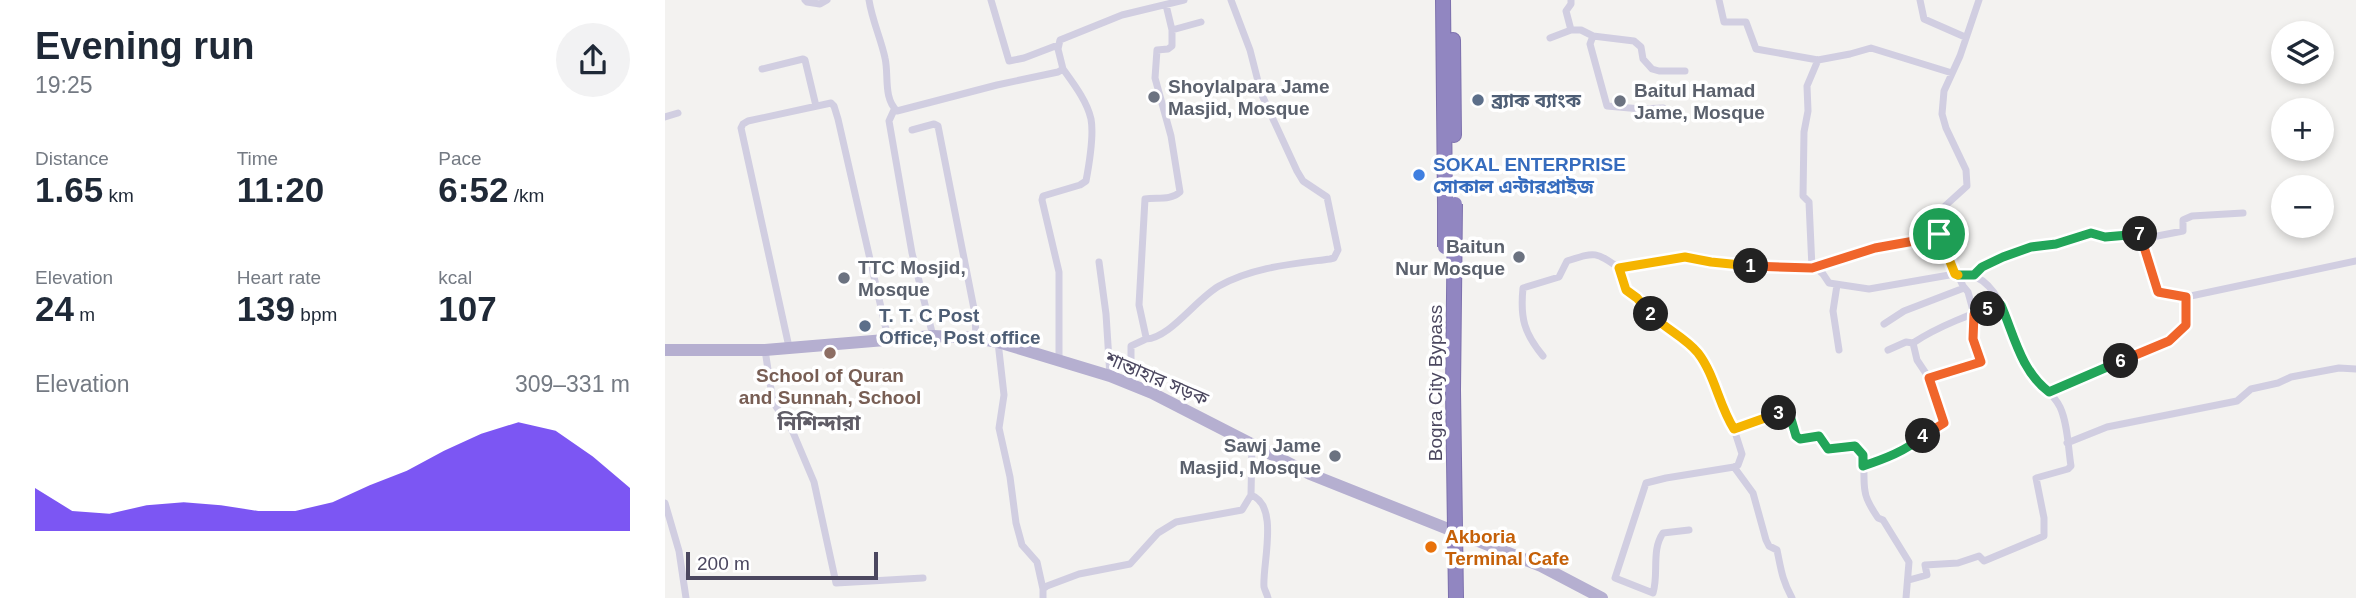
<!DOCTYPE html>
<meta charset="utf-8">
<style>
body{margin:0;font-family:Helvetica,"Noto Sans Bengali",sans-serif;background:#f2f2f3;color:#1f2937;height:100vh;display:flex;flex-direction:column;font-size:26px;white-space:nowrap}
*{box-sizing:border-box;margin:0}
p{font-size:23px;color:#747a83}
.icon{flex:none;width:38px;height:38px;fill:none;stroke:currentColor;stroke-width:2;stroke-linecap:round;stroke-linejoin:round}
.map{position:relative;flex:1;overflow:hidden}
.sheet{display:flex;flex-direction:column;background:#fff;width:665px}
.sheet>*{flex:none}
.fabs{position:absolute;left:1606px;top:21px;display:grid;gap:14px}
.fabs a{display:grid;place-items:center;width:63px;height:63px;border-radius:50%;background:#fff;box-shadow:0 4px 10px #0003;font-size:35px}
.scale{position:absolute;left:21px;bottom:18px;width:192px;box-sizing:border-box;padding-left:7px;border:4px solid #4b475f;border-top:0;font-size:19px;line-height:24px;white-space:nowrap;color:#4b475f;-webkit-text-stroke:5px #fff;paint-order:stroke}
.pin{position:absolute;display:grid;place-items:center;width:60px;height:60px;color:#fff;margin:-30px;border:4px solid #fff;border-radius:50%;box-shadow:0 2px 7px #0007}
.km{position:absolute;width:35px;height:35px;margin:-18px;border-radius:50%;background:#222;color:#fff;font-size:19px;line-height:35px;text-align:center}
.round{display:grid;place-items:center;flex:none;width:74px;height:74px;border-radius:37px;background:#f2f2f3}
.head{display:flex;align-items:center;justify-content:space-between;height:119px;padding:0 35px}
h1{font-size:38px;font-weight:700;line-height:52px}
.figures{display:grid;grid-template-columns:repeat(3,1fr);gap:10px;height:119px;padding:7px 35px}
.figures div{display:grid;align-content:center}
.figures b{font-size:35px;font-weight:700}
.figures small{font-size:19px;font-weight:400}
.figures p{font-size:19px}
.chart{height:196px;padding:14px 35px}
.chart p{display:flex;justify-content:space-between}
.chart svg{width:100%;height:126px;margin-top:7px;fill:#4610ee;opacity:.7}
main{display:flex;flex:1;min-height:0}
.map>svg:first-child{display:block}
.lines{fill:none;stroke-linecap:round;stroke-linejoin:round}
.highway-casing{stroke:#7d71ad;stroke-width:16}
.street{stroke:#d1cee1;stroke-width:7}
.primary{stroke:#b5afd0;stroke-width:12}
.highway{stroke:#9186c1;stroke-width:14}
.highway-bridge-casing{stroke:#7d71ad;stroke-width:16;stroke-linecap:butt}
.highway-bridge{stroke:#9186c1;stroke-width:14}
.split-1-casing{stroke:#fff;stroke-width:14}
.split-2-casing{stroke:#fff;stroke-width:14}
.split-3-casing{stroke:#fff;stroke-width:14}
.split-4-casing{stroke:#fff;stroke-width:14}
.split-5-casing{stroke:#fff;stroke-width:14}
.split-6-casing{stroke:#fff;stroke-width:14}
.split-7-casing{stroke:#fff;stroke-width:14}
.split-8-casing{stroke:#fff;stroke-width:14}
.split-9-casing{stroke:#fff;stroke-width:14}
.split-1{stroke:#f0652b;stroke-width:9}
.split-2{stroke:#f5b400;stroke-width:9}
.split-3{stroke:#f5b400;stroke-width:9}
.split-4{stroke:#22a559;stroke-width:9}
.split-5{stroke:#f0652b;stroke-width:9}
.split-6{stroke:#22a559;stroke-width:9}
.split-7{stroke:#f0652b;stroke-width:9}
.split-8{stroke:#22a559;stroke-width:9}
.split-9{stroke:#f5b400;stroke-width:9}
.worship-dot{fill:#6b7280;stroke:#fff;stroke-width:2.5}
.service-dot{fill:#5c6f8a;stroke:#fff;stroke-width:2.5}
.shop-dot{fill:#3f7fe0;stroke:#fff;stroke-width:2.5}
.education-dot{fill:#8d6e63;stroke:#fff;stroke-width:2.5}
.food-dot{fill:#e8710a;stroke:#fff;stroke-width:2.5}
.labels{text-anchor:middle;stroke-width:7;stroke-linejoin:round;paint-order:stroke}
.worship-label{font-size:19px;font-weight:bold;fill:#5b616d;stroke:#fff;text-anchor:start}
.service-label{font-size:19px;font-weight:bold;fill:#4e5e75;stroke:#fff;text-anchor:start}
.shop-label{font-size:19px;font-weight:bold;fill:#366cbe;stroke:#fff;text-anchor:start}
.education-label{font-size:19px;font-weight:bold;fill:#785e54;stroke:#fff}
.street-label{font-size:19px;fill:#4b475f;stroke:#fff}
.food-label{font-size:19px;font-weight:bold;fill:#c56008;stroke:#fff;text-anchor:start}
.neighbourhood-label{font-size:21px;font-weight:bold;fill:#5f5c66;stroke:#fff}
</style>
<main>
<section class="sheet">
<div class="head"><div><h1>Evening run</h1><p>19:25</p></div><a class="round"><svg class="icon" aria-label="share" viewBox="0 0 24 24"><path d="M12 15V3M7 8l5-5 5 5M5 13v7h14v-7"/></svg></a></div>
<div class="figures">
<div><p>Distance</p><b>1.65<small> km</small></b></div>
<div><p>Time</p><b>11:20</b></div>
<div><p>Pace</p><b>6:52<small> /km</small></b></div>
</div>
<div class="figures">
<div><p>Elevation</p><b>24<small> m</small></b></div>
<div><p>Heart rate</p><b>139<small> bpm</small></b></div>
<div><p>kcal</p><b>107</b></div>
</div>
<div class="chart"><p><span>Elevation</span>309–331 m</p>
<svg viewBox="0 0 160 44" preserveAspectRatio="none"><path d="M0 44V29L10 37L20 38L30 35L40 34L50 35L60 37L70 37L80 34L90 28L100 23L110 16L120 10L130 6L140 9L150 18L160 29V44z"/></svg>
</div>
</section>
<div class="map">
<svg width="1691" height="598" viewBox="0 0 1691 598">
<rect width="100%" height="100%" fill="#f3f2f0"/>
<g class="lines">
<defs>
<path id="highway" d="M778,0L780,205
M788,40L789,135"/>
</defs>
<use href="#highway" class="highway-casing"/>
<path class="street" d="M140,0L142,2L155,4L162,0
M204,0C207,20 216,39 220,58C224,75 218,98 232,111L332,85L393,72L398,69L393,49L395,40L457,15L519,0
M326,0L344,61L359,58L393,45
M906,0V4L901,11L906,30
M1054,0L1059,22H1081L1091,49L1153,60L1185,54L1206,48L1287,73
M1255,0L1259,19L1300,37
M507,30L536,22
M928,36L925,44L942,106L976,109L998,108
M885,38L906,30H916L928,36L969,41L976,47L978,59L987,69L994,71H1020
M97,69L138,59L140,60L151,106
M229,110L224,121L247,253L268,336
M0,117L13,113
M247,130L269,124L273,126L310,314L311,338
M1477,239L1518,231V220L1527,216L1578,213
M434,262L441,314L445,376
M1150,267L1158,274L1164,283L1204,289L1290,274
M954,268L961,290L973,298L998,326L1022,343L1034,355L1069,429L1077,454L1073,465L1069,467L1001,478L981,483L950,578L988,593C994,574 986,550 998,533L1024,530
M1147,268L1144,202L1138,196L1139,132L1143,111L1142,86L1153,60
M1293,275L1298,286L1303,292L1309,314L1308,339L1316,362L1264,378L1252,360L1248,343C1272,327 1309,312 1336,305
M1309,275L1317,267L1338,257L1366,247L1391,244L1426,233L1446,237L1474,233L1493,292L1521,297
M1172,285L1168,311L1174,350
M1219,324L1239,311L1299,288
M481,339C505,338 530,300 554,286C588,267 627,264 665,259L669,258L673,250L662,197L638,181L632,171L596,93L585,50L566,0
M333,342L339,395L334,428L345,477L351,523L357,545L372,562L378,589
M124,347L76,128L78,124L83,121L166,103L169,106L173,119L223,338
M100,350L108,402L127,430L149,482L171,583L258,578
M1223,350L1241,342L1248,343
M878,356C859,333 855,318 858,288L894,277L902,261C930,252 930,251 954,268L1020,257L1046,263L1085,266L1147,268L1210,248L1266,238L1274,235L1269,222V216L1302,186L1301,170L1281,128L1277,114L1279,91L1295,56L1314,0
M394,361V272L377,200L378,196L415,185L421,181C424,165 429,135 426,119C422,101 408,83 398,69
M466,384V346L481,339V337L474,305L480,199C492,197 505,201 515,192L506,136L490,78L492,50L503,49L507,46V30L501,5
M1384,392L1504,341L1521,325V297L1691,261
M1069,429L1122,411L1133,438L1154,436L1163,449L1190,446C1203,458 1197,475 1200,491C1201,501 1208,510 1213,518L1218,520L1244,562L1241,598
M1402,443L1442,427L1572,401L1586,389L1613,383L1626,377L1674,368L1691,369
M1198,466L1223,457L1279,424L1280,421L1264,378
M1069,467L1088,493L1101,540L1104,546L1112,550C1116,569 1117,580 1127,598
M586,495C615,505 597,565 599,587C600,591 602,594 603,598
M0,503L14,551L21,598
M1244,580L1262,575L1260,565L1293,563L1314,556L1319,561L1379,536V518L1371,478L1403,469L1406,466C1403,448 1403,424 1395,407C1387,391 1370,381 1361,365C1346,340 1341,291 1311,277C1305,274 1297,275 1290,274L1274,235
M378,598V589L382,586L414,574L465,564L493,533L511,522L577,510L586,495L587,444"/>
<path class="primary" d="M0,350H100L268,336L311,338L333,342L445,376L487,393L645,474L876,566L937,598"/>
<use href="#highway" class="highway"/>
<defs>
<path id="highway-bridge" d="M790,204L788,390L791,598
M780,205V247"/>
</defs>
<use href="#highway-bridge" class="highway-bridge-casing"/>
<use href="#highway-bridge" class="highway-bridge"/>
</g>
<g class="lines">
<defs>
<path id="split-1" d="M1086,266L1147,268L1210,248L1266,238L1274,234"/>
<path id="split-2" d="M986,314L972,298L961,290L954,268L1020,257L1046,262L1086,266"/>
<path id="split-3" d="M986,314C1000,329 1020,337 1033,353C1050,375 1054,406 1069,429L1114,413"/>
<path id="split-4" d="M1114,413L1124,412L1131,436L1135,439L1154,436L1163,449L1190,446L1198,455V466C1219,459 1241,451 1258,436"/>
<path id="split-5" d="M1258,436L1279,423L1264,378L1316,362L1308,339L1309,314L1323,309"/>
<path id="split-6" d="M1323,309L1336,305C1349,335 1356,371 1384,392L1456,361"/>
<path id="split-7" d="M1456,361L1504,341L1521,325V297L1493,292L1475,234"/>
<path id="split-8" d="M1293,275H1309L1317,267L1338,257L1366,247L1391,244L1426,233L1440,237L1475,234"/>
<path id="split-9" d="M1274,234L1290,274L1293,275"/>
</defs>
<use href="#split-1" class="split-1-casing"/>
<use href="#split-2" class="split-2-casing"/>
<use href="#split-3" class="split-3-casing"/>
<use href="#split-4" class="split-4-casing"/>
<use href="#split-5" class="split-5-casing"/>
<use href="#split-6" class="split-6-casing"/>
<use href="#split-7" class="split-7-casing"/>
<use href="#split-8" class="split-8-casing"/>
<use href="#split-9" class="split-9-casing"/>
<use href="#split-1" class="split-1"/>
<use href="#split-2" class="split-2"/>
<use href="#split-3" class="split-3"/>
<use href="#split-4" class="split-4"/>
<use href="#split-5" class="split-5"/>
<use href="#split-6" class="split-6"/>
<use href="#split-7" class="split-7"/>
<use href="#split-8" class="split-8"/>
<use href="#split-9" class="split-9"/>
</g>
<g class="worship-dot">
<circle cx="489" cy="97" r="7"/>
<circle cx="955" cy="101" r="7"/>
<circle cx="854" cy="257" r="7"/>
<circle cx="179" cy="278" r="7"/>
<circle cx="670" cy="456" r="7"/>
</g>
<g class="service-dot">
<circle cx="813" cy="100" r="7"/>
<circle cx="200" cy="326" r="7"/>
</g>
<circle class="shop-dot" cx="754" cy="175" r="7"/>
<circle class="education-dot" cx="165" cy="353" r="7"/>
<circle class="food-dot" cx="766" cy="547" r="7"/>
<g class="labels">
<g class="worship-label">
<text x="503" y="93">Shoylalpara Jame<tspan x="503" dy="22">Masjid, Mosque</tspan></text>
<text x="969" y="97">Baitul Hamad<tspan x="969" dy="22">Jame, Mosque</tspan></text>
<text x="840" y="253" text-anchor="end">Baitun<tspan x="840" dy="22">Nur Mosque</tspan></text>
<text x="193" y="274">TTC Mosjid,<tspan x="193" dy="22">Mosque</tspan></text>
<text x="656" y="452" text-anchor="end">Sawj Jame<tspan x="656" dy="22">Masjid, Mosque</tspan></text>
</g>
<g class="service-label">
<text x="827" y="107">ব্র্যাক ব্যাংক</text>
<text x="214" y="322">T. T. C Post<tspan x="214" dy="22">Office, Post office</tspan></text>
</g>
<g class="shop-label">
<text x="768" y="171">SOKAL ENTERPRISE<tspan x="768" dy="22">সোকাল এন্টারপ্রাইজ</tspan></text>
</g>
<g class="education-label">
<text x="165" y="382">School of Quran<tspan x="165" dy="22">and Sunnah, School</tspan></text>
</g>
<g class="street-label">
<text transform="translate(492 378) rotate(23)" y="7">শান্তাহার সড়ক</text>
<text transform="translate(770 383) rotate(-90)" y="7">Bogra City Bypass</text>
</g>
<g class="food-label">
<text x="780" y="543">Akboria<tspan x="780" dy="22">Terminal Cafe</tspan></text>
</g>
<g class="neighbourhood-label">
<text x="154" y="430">নিশিন্দারা</text>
</g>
</g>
</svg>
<div class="fabs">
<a><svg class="icon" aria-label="layers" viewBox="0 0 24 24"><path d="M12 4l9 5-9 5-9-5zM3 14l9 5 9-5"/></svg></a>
<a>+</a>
<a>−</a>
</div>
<div class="scale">200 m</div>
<div class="pin" style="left:1274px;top:234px;background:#1e9e55"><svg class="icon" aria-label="arrive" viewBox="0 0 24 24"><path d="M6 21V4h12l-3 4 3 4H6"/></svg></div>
<b class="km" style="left:1086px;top:266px">1</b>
<b class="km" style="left:986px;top:314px">2</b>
<b class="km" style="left:1114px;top:413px">3</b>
<b class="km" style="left:1258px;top:436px">4</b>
<b class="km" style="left:1323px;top:309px">5</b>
<b class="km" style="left:1456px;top:361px">6</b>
<b class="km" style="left:1475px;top:234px">7</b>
</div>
</main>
